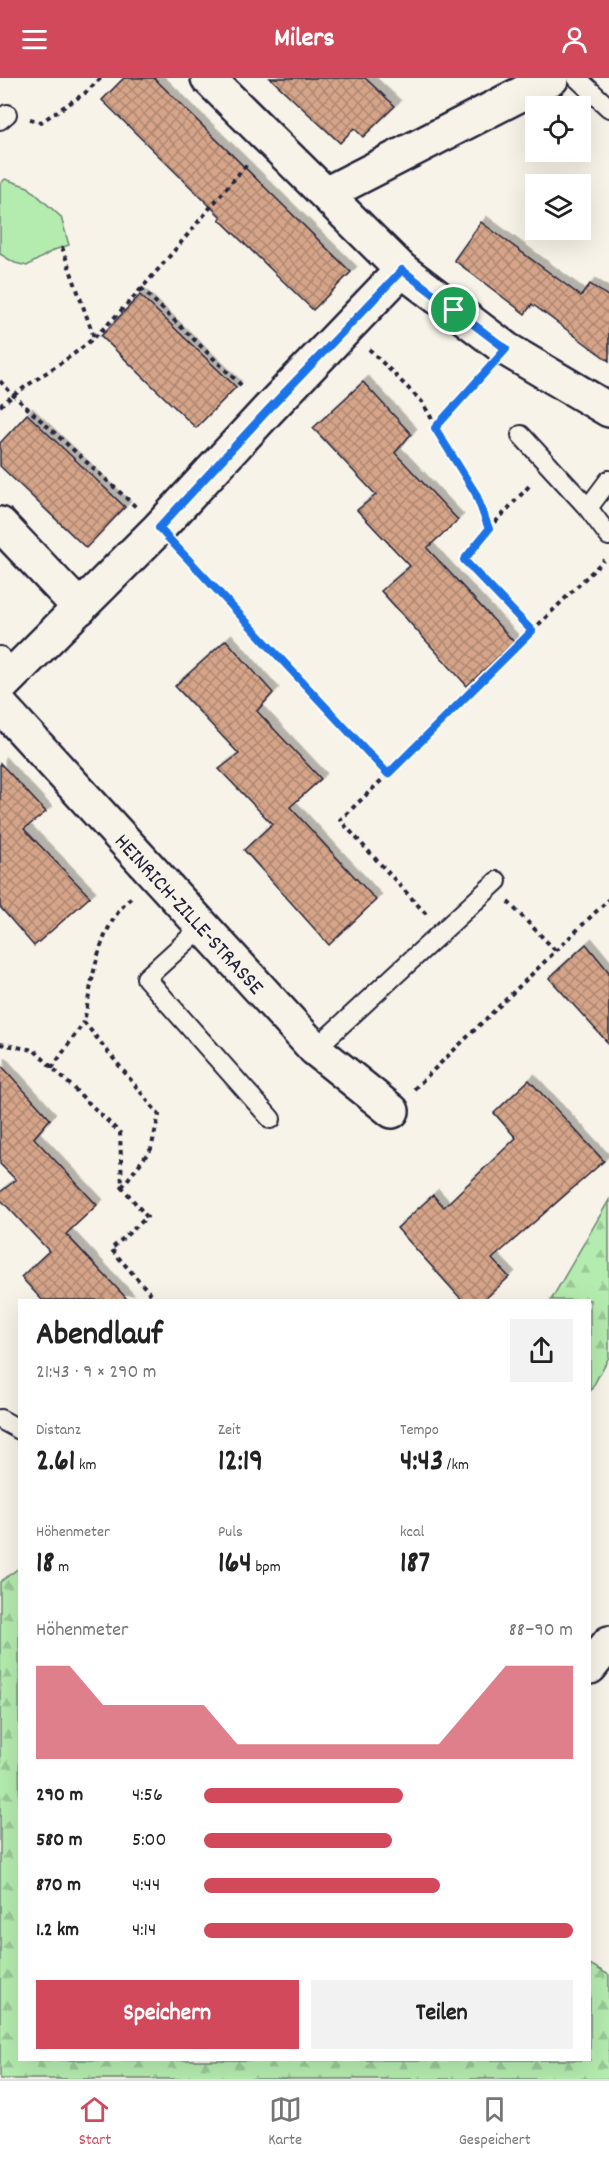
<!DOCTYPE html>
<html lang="de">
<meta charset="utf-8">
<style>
body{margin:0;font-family:Dekko,sans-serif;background:#f2f2f2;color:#222;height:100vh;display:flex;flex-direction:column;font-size:22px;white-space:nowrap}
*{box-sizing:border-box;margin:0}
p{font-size:20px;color:#767676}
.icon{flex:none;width:33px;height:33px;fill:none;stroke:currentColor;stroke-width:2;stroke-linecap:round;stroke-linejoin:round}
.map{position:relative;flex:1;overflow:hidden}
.drawer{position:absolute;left:18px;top:1221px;width:573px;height:762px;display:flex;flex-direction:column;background:#fff;border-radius:0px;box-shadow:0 6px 24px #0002}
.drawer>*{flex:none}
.controls{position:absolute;left:525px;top:18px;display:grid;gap:12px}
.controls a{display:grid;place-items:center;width:66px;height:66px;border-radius:0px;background:#fff;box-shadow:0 6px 24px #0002;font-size:30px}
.pin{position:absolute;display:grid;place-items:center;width:51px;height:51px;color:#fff;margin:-26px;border:3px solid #fff;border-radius:50%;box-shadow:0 2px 6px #0007}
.round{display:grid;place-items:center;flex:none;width:63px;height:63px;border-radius:0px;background:#f2f2f2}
.headline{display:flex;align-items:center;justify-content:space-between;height:102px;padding:0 18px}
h1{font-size:33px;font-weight:800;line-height:45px}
.stats{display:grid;grid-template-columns:repeat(3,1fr);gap:9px;height:102px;padding:6px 18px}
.stats div{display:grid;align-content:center}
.stats b{font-size:30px;font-weight:800}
.stats small{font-size:16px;font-weight:400}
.stats p{font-size:16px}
.chart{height:168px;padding:12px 18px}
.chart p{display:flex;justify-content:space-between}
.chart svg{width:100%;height:108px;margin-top:6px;fill:#d1495b;opacity:.7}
.button{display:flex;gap:12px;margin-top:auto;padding:12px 18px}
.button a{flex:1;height:69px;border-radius:0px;background:#d1495b;color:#fff;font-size:24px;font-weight:800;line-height:69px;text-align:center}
.button a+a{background:#f2f2f2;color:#222}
ul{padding:0 18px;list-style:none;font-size:20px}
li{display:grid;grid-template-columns:96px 72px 1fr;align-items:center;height:45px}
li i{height:15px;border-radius:8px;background:#d1495b}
header{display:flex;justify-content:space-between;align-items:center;height:78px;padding:0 18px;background:#d1495b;color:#fff;font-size:27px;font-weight:800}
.tab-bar{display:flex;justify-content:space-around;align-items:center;height:84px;border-top:2px solid #e0e0e0;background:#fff;font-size:16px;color:#767676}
.tab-bar a{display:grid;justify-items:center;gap:3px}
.tab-bar .active{color:#d1495b}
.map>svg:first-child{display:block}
.forest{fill:url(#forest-firs);stroke:#6b8674;stroke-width:1.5}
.green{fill:#b4ebae;stroke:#6b8674;stroke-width:1.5}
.building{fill:url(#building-cross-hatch);stroke:#22223b;stroke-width:1.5;filter:url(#shadow)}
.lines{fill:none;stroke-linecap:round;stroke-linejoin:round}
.lane-casing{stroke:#22223b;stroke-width:22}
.street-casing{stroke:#22223b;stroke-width:38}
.path{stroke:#22223b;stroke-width:4;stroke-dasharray:4.5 4.5;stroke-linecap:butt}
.lane{stroke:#f7f3e8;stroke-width:18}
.street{stroke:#f7f3e8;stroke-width:33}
.route-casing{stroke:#fff;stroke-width:12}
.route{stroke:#1a73e8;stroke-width:8}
.labels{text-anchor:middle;stroke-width:4.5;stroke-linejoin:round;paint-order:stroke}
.street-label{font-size:22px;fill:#22223b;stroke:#f7f3e8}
</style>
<header><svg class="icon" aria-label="menu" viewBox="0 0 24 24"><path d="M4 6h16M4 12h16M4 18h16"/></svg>Milers<svg class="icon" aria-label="person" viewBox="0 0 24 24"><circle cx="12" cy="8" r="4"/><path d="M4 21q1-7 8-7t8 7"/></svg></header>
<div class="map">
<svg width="609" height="2001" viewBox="0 0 609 2001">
<defs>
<pattern id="forest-firs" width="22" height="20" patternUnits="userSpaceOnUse" patternTransform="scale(1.5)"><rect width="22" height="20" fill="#b4ebae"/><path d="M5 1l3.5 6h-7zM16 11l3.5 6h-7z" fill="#9ac997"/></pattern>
<pattern id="building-cross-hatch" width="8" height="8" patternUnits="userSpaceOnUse" patternTransform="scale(1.5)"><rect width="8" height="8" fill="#d6a589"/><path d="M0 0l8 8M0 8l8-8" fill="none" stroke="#ad8671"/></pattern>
<filter id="shadow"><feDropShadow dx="5.5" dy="-5.5" stdDeviation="0" flood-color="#0004"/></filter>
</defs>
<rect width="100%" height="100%" fill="#f7f3e8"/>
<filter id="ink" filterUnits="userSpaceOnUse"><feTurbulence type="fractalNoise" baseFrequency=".0167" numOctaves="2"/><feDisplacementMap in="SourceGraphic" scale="12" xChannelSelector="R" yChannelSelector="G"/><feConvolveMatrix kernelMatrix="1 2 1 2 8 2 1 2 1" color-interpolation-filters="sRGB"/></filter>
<g filter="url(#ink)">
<path class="forest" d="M609,1122V1279L590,1314V1222H551Z
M19,1490L20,1982H590V1886L609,1897V2001H0V1504Z"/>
<path class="green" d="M5,101L28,109L61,139L69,167L54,172L27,188L15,185L0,176V106Z"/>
<path class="building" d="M124,0H154L351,194L313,232L219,141L221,139L102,22Z
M270,0H365L395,28L363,59L354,50L340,65Z
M481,144L581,218L590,206L609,219V283L532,226L525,236L454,182Z
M140,217L236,309L196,350L101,258Z
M363,304L411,356L395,375L458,442L427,470L514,564L467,608L381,513L410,488L357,432L376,417L313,350Z
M27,336L125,429L86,470L0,388V365Z
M226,562L273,615L257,633L321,701L290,729L376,822L329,867L244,772L272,746L219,691L239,676L175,608Z
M0,685L46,734L24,751L90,819L34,868L0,829Z
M586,866L609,894V966L549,900Z
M0,986L50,1041L34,1060L97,1127L66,1156L128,1222H42L21,1199L49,1173L0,1121V1114L16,1102L0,1086Z
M529,1002L604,1083L492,1181L509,1199L484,1222H462L397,1150L433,1117L444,1129L516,1060L494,1035Z"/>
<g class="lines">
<defs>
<path id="lane" d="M577,0L609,30
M0,42L7,36
M521,357L588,430
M609,402L588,430L609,458
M0,578L15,594
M203,848L146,900L271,1041
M315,971L497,803
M0,1341L20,1352"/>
<g id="street">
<path d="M208,0L402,192L506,271L609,332"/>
<path d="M326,116L552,0"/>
<path d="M0,446L80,530"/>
<path d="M0,609L159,450L267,333L402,192"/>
<path id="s1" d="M0,627L315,971L392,1033"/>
<path d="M590,1589L609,1565"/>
</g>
</defs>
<use href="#lane" class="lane-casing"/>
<use href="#street" class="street-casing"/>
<path class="path" d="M30,41L41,44L85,15L101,0
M62,169L94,259
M141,210L244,310
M369,271L422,324L476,416L489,451L464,482L532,553L388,696
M0,303L13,317L136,429
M0,328C32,301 70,283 100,254C154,201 199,141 249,84
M435,350L485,294
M489,451L531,406
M180,472L388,696L340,742L426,836
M532,553L604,482
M508,824L556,873
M0,966L34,972L120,1055L122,1109L147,1139L111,1171L156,1222
M52,990L84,944
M414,1011L609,821
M122,1109L151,1071L159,1037L84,944C93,900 97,849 133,818"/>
<use href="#lane" class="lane"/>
<use href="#street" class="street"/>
</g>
</g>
<g class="lines" filter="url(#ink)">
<defs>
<path id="route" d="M402,192L506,271L435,350L476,416L489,451L464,482L532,553L388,696L159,450L267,333Z"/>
</defs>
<use href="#route" class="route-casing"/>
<use href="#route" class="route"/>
</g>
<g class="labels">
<g class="street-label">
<text dy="8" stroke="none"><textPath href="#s1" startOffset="282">HEINRICH-ZILLE-STRASSE</textPath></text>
</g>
</g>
</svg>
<div class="controls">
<a><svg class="icon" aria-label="locate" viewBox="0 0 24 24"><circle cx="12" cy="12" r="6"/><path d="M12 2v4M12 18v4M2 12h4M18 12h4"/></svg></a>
<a><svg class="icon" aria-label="layers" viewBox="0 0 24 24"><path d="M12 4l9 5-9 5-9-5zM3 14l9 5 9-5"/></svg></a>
</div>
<div class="pin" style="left:454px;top:232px;background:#1e9e55"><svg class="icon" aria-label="arrive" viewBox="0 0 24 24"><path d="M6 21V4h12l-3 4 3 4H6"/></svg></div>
<section class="drawer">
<div class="headline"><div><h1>Abendlauf</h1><p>21:43 · 9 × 290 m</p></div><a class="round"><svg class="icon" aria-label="share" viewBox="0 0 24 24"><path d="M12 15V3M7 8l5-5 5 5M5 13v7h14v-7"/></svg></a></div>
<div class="stats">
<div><p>Distanz</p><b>2.61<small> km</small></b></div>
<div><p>Zeit</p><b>12:19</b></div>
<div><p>Tempo</p><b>4:43<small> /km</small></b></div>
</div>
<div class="stats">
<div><p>Höhenmeter</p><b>18<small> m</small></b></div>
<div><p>Puls</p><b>164<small> bpm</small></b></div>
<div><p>kcal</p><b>187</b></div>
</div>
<div class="chart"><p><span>Höhenmeter</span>88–90 m</p>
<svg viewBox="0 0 160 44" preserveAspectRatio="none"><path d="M0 44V6L10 6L20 22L30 22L40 22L50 22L60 38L70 38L80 38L90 38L100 38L110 38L120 38L130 22L140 6L150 6L160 6V44z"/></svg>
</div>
<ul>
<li><b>290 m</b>4:56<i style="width:54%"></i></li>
<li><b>580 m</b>5:00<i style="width:51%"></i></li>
<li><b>870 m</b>4:44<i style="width:64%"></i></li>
<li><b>1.2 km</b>4:14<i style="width:100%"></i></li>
</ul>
<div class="button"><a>Speichern</a><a>Teilen</a></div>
</section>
</div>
<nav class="tab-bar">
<a class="active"><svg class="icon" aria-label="home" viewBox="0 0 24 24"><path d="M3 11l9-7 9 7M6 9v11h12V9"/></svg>Start</a>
<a><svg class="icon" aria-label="map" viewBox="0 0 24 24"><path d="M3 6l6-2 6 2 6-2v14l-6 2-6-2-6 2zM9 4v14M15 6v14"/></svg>Karte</a>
<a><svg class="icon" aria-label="saved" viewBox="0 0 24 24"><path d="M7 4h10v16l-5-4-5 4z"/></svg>Gespeichert</a>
</nav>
